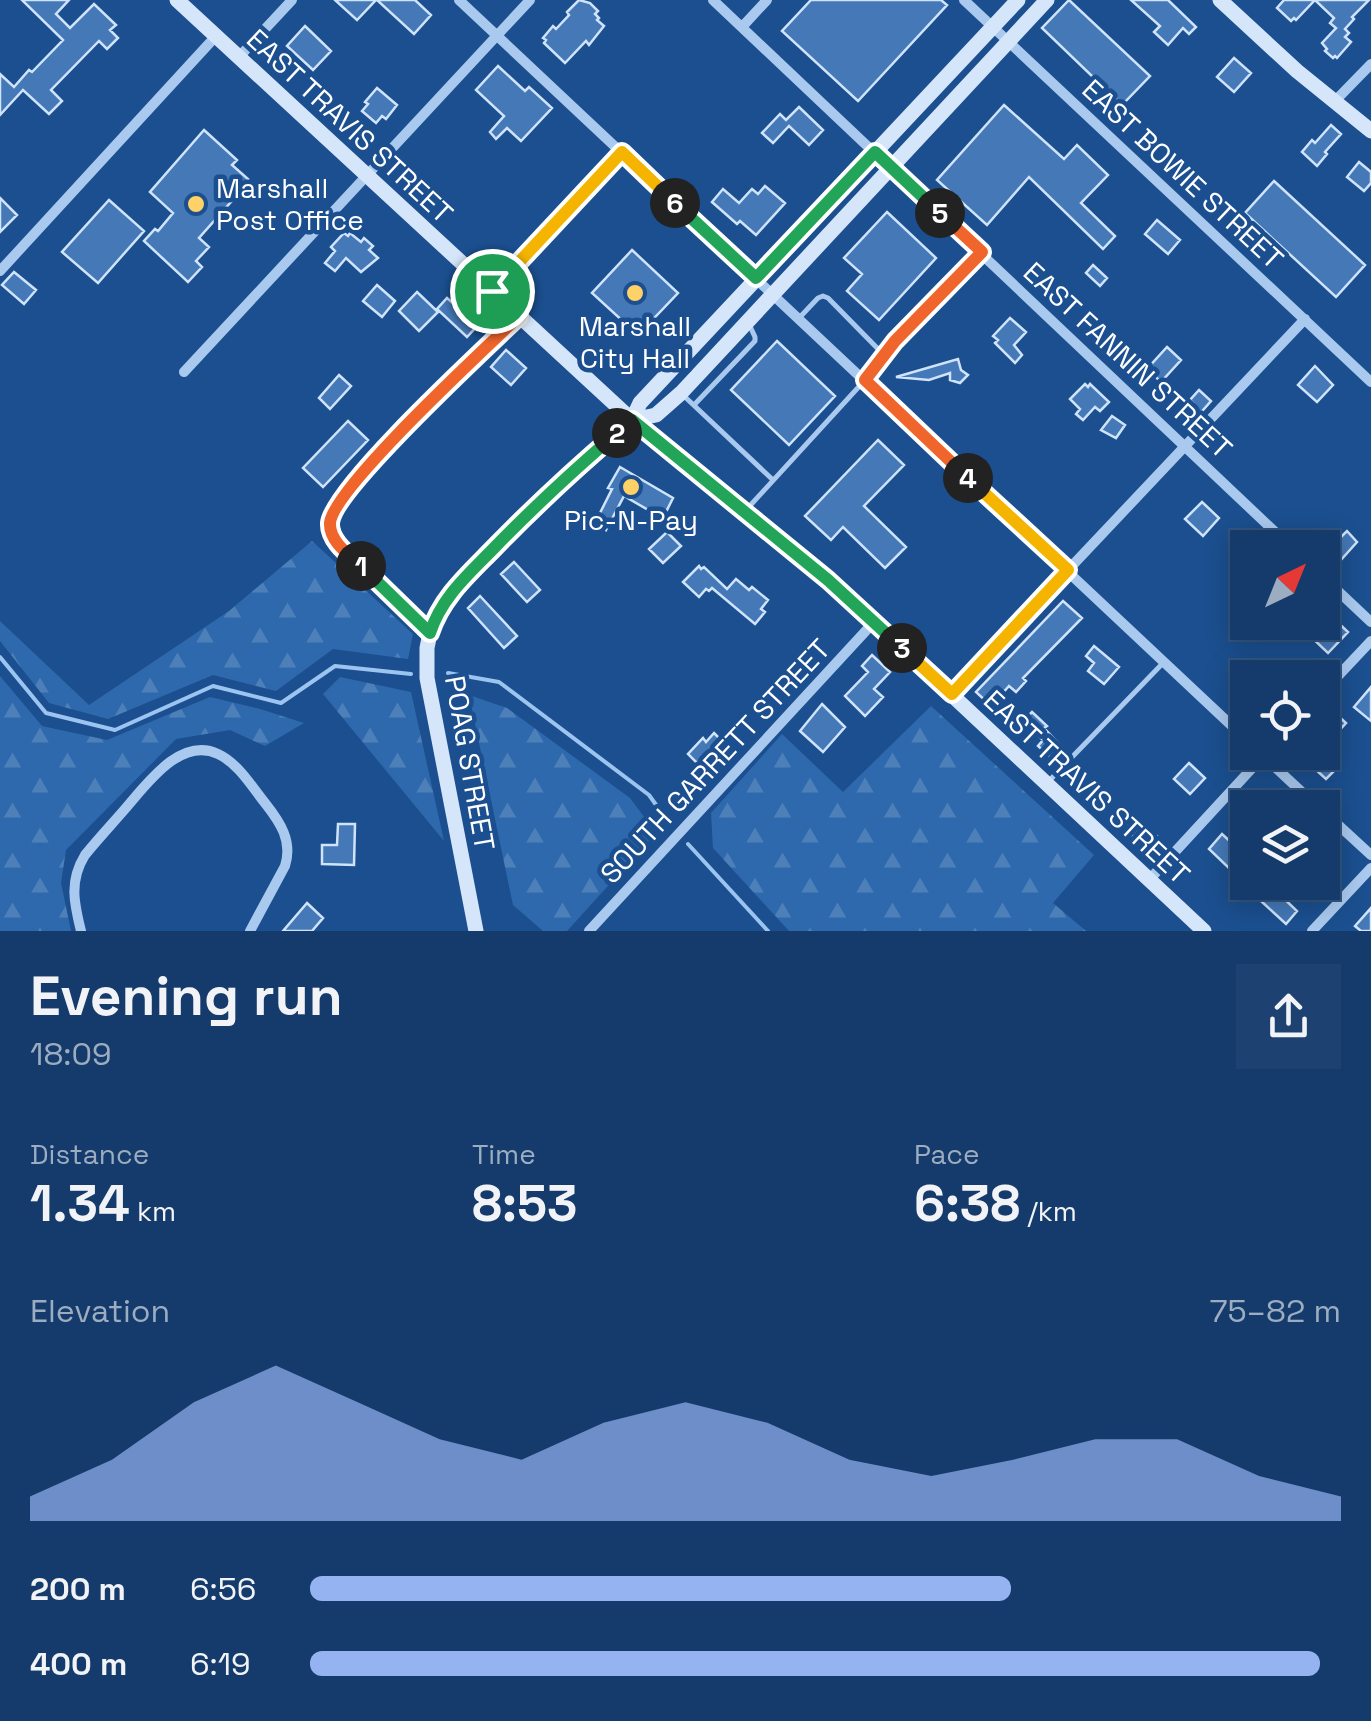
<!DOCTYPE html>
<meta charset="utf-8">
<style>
body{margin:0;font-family:"Space Grotesk",sans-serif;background:#1d4271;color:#f1f3f6;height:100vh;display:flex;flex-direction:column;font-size:38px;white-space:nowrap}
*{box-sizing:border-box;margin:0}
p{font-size:32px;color:#9dadc1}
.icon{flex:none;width:55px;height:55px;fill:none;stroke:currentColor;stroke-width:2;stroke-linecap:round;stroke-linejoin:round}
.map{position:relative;height:931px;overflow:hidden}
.panel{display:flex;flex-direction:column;background:#143b6b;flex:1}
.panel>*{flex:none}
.needle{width:65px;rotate:43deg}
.buttons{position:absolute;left:1230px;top:530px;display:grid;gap:20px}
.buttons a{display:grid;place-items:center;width:110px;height:110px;border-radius:0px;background:#143b6b;box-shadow:0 5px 25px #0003,0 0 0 2px #33557e;font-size:50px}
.pin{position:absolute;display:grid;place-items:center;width:85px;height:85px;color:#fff;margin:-42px;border:5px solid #fff;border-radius:50%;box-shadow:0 2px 10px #0007}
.km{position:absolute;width:50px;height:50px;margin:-25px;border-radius:50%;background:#222;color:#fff;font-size:28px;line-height:50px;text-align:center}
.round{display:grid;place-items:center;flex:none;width:105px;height:105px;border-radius:0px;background:#1d4271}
.head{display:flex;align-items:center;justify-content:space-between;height:170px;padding:0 30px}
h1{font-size:55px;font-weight:700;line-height:75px}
.figures{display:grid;grid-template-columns:repeat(3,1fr);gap:15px;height:170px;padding:10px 30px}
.figures div{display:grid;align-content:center}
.figures b{font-size:50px;font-weight:700}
.figures small{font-size:28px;font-weight:400}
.figures p{font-size:28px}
.chart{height:280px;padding:20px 30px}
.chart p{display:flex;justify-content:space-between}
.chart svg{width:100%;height:180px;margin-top:10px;fill:#95b2f1;opacity:.7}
ul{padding:0 30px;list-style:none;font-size:32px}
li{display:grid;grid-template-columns:160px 120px 1fr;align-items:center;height:75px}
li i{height:25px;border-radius:12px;background:#95b2f1}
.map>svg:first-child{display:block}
.forest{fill:url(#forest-firs)}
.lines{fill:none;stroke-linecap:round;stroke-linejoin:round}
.stream{stroke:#9cc4f0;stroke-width:4}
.building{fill:#4478b7;stroke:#cfe3fa;stroke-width:2.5}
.lane{stroke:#a9c9ee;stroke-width:5}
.street{stroke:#a9c9ee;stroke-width:10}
.secondary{stroke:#d6e6fa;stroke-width:15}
.split-1-casing{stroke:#fff;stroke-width:20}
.split-2-casing{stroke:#fff;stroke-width:20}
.split-3-casing{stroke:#fff;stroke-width:20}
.split-4-casing{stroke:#fff;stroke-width:20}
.split-5-casing{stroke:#fff;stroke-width:20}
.split-6-casing{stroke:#fff;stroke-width:20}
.split-7-casing{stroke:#fff;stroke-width:20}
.split-1{stroke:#f0652b;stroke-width:12}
.split-2{stroke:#22a559;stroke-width:12}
.split-3{stroke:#22a559;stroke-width:12}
.split-4{stroke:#f5b400;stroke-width:12}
.split-5{stroke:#f0652b;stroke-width:12}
.split-6{stroke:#22a559;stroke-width:12}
.split-7{stroke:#f5b400;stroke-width:12}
.poi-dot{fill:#ffd166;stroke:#1b4f8f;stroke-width:4}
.labels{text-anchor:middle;stroke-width:9;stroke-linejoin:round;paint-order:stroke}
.street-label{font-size:28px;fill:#fff;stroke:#1b4f8f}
.poi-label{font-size:28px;fill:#fff;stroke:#1b4f8f}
</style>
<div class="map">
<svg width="1371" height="931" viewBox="0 0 1371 931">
<defs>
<pattern id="forest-firs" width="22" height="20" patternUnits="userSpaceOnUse" patternTransform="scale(2.5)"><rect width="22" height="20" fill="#2e69ad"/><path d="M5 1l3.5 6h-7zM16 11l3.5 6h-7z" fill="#4d80b9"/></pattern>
</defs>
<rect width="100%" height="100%" fill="#1b4f8f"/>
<path class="forest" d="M312,541L413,634L408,659L333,649L276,691L213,675L108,719L49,703L0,641V621L89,705L229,611Z
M0,676L42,726L107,740L210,697L260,709L304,723L265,746L230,730L176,739L66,850L61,883L71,931H0Z
M340,677L411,692L444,841L323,694Z
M469,695L507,708L630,798L656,833L567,931H543L513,905Z
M931,706L1094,855L1053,903L1086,931H789L713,848L711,813L782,734L843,792Z"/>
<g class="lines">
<path class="stream" d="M0,657L46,713L115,730L213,686L281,703L335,666L411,674
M448,673L499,682L649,795L669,823
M688,844L768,931"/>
</g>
<path class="building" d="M22,0H69L56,14L70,28L94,4L116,25L110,30L118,38L107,49L99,41L51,90L62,101L49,114L23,90L0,115V74L14,87L29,70L32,72L63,40Z
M335,0H376L357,20Z
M377,0H415L431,15L414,34Z
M579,0L590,3L598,11L595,14L599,18L597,20L604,26L589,45L586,41L565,63L544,43L546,40L543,38L553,26L556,29L569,15L567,12Z
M811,0H941L947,5L858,101L782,31Z
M1069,0L1150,76L1122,105L1042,28Z
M1131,0H1168L1196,27L1189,34L1183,28L1168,45L1154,32L1160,26Z
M1284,0H1369L1352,17L1354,19L1345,29L1349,33L1345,37L1351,42L1337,58L1335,56L1333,58L1325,51L1327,49L1322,43L1336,28L1330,23L1334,18L1315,0L1296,20L1294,18L1291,21L1277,8Z
M305,26L331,51L313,70L287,46Z
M1234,58L1251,73L1234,92L1217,77Z
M498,66L525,91L529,87L552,108L521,141L507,128L496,139L490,132L504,116L476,90Z
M377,88L397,105L386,119L382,116L376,123L362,111L368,104L365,102Z
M1004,105L1064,159L1077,145L1108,175L1081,203L1115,236L1103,249L1029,177L987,225L937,180Z
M799,107L823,130L809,145L789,126L773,143L762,133L780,114L786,120Z
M1331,125L1341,134L1325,152L1327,154L1317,166L1302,152L1312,140L1315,143Z
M204,130L237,160L232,165L248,179L236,192L238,194L199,238L209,247L196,261L202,267L188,282L144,241L155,229L158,231L173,213L150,192Z
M1359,162L1371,172V183L1364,191L1347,177Z
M1274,181L1365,265L1336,297L1245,213Z
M765,186L785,203L756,235L740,221L737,224L712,202L723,189L739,203L752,189L758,194Z
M0,198L17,215L0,232Z
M109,200L144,231L98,283L62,252Z
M887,212L936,258L879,320L847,291L862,274L844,258Z
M1157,220L1180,240L1168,254L1145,234Z
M344,233L348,236L350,233L361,242L364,238L373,246L369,250L378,258L361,272L346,258L335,271L325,263L335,251L331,247Z
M632,250L678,293L638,335L592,293Z
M1093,265L1107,278L1100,286L1086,273Z
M14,272L36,290L24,304L2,285Z
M377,285L395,301L382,317L363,301Z
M417,292L438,312L419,331L399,311Z
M447,298L478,325L467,337L437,309Z
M1010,318L1026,332L1014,345L1022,355L1015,363L995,343L998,340L993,336Z
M777,341L835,396L789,445L731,390Z
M1167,347L1181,360L1161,382L1147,369Z
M506,350L526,368L511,385L491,367Z
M958,359L961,370L968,375L960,383L950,380V373L929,380L896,377Z
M1315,366L1333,385L1317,402L1298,385Z
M339,375L351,386L330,409L319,398Z
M1085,384L1088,387L1090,384L1109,402L1100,411L1095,407L1083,420L1076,414L1080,409L1070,399Z
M1199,390L1211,401L1196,418L1187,409L1193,403L1190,400Z
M1112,416L1125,425L1116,438L1101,430Z
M348,421L368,440L323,487L303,468Z
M878,440L904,465L864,506L906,547L885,568L843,527L831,540L805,516Z
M620,467L673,498L661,522L648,515L650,511L624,496L606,530L597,519L612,489L608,488Z
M1202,502L1219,518L1203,536L1185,519Z
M1347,531L1357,542L1340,561L1326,547L1335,537L1338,540Z
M667,532L681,546L663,563L649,549Z
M514,562L540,590L527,602L501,574Z
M699,566L701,569L704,567L727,589L736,579L749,590L752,587L768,600L761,609L765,612L755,624L712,588L709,591L706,589L699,597L683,582Z
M480,596L517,636L504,648L468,608Z
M1063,601L1082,618L1023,678L1026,681L1016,692L1009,686L991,706L976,692Z
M1331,616L1348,632L1328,653L1309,635L1324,618L1327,621Z
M1094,646L1119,667L1104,684L1088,671L1094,663L1086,656Z
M872,655L890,672L874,689L883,697L865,716L845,696L868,672L862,666Z
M1371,687V721L1354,707Z
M822,704L845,727L823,752L800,731Z
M1032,712L1047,726L1044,728L1062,747L1051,758L1038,746L1043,740L1023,721Z
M1334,712L1346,723L1334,736L1322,725Z
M714,733L721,740L718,743L728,752L716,764L714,762L705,771L688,754L703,738L706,742Z
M1308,752H1321L1337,768L1326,779L1303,758Z
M1189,763L1205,778L1190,794L1174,779Z
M1135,816L1157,836L1146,848L1124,828Z
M338,824H355L354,865L322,864V845H337Z
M1222,834L1246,856L1232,871L1209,849Z
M1275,890L1297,911L1286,924L1261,901Z
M307,903L323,918L312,931H283Z
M1371,908V931H1361L1355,926Z"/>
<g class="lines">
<path class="lane" d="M800,317L818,298L823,296L828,298L884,355
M684,396L773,480
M694,405L755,341V337L749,324
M747,509L865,380L895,341L979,255
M1047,783L1163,663"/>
<path class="street" d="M459,0L1248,741
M713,0L1292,548
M964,0L1371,382
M742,27L767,0
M239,57L292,0
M1334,102L1371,64
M0,271L216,36
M492,291L622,152
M184,372L530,0
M1322,576L1371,622
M430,633L342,548C319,522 340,499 358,477L519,316
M1322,693L1371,641
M951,694L1305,319
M1261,754L1319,808
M1322,810L1371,855
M1149,880L1267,752
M81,931C74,903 69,881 85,855C98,839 112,824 125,809C146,785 180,736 218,754C238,763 252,787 265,803C280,822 293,841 285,866L250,931
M589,931L874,622
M1312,931L1371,868"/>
<path class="secondary" d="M177,0L632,420L829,580L1204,931
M1220,0L1297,71L1371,131
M632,420L656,415L681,393L1047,0
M476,931L427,678V648L430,633L445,600L544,497L632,420L640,403L1018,0"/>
</g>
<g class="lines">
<defs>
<path id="split-1" d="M361,566C349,555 329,541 330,523C333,488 486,348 519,316L492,291"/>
<path id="split-2" d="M361,566L430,633C442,596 470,573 496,546C535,506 575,469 617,433"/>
<path id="split-3" d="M617,433L632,420L828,580L902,648"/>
<path id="split-4" d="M902,648L952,694L1068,570L968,478"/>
<path id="split-5" d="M940,213L982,252L895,341L865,380L968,478"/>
<path id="split-6" d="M675,203L756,278L875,152L940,213"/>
<path id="split-7" d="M492,291L622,152L675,203"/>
</defs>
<use href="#split-1" class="split-1-casing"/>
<use href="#split-2" class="split-2-casing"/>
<use href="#split-3" class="split-3-casing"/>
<use href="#split-4" class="split-4-casing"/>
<use href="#split-5" class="split-5-casing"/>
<use href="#split-6" class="split-6-casing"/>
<use href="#split-7" class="split-7-casing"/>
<use href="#split-1" class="split-1"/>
<use href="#split-2" class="split-2"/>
<use href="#split-3" class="split-3"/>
<use href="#split-4" class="split-4"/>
<use href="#split-5" class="split-5"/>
<use href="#split-6" class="split-6"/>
<use href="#split-7" class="split-7"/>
</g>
<g class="poi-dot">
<circle cx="196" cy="204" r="10"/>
<circle cx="635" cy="293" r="10"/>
<circle cx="631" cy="487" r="10"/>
</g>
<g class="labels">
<g class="street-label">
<text transform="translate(350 126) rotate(43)" y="10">EAST TRAVIS STREET</text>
<text transform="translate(1183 174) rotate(43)" y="10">EAST BOWIE STREET</text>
<text transform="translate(1128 360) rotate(43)" y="10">EAST FANNIN STREET</text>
<text transform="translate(715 761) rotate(-47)" y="10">SOUTH GARRETT STREET</text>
<text transform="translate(470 763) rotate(80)" y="10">POAG STREET</text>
<text transform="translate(1087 787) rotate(43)" y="10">EAST TRAVIS STREET</text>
</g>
<g class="poi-label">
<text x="216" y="198" text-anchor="start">Marshall<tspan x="216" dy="32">Post Office</tspan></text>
<text x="635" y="336">Marshall<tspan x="635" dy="32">City Hall</tspan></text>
<text x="631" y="530">Pic-N-Pay</text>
</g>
</g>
</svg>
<div class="buttons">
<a><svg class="needle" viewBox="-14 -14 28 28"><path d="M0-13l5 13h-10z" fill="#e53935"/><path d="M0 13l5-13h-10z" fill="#9dadc1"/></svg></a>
<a><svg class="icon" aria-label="locate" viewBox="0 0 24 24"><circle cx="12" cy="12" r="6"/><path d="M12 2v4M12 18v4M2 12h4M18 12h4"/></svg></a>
<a><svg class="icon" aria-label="layers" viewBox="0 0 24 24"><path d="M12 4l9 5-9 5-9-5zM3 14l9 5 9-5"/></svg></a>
</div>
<div class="pin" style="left:492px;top:291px;background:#1e9e55"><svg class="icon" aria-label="arrive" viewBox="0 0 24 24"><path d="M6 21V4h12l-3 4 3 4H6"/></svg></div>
<b class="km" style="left:361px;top:566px">1</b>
<b class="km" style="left:617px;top:433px">2</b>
<b class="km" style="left:902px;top:648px">3</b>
<b class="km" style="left:968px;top:478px">4</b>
<b class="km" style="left:940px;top:213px">5</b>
<b class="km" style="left:675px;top:203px">6</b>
</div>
<section class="panel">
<div class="head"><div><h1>Evening run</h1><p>18:09</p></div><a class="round"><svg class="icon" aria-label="share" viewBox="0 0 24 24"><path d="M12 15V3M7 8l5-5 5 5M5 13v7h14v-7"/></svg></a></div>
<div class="figures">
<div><p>Distance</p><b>1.34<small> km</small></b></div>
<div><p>Time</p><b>8:53</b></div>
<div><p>Pace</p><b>6:38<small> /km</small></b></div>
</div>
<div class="chart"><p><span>Elevation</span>75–82 m</p>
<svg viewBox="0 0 160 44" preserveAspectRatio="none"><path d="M0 44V38L10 29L20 15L30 6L40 15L50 24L60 29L70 20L80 15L90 20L100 29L110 33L120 29L130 24L140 24L150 33L160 38V44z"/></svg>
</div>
<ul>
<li><b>200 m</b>6:56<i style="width:68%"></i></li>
<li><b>400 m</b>6:19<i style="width:98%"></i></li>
</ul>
</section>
